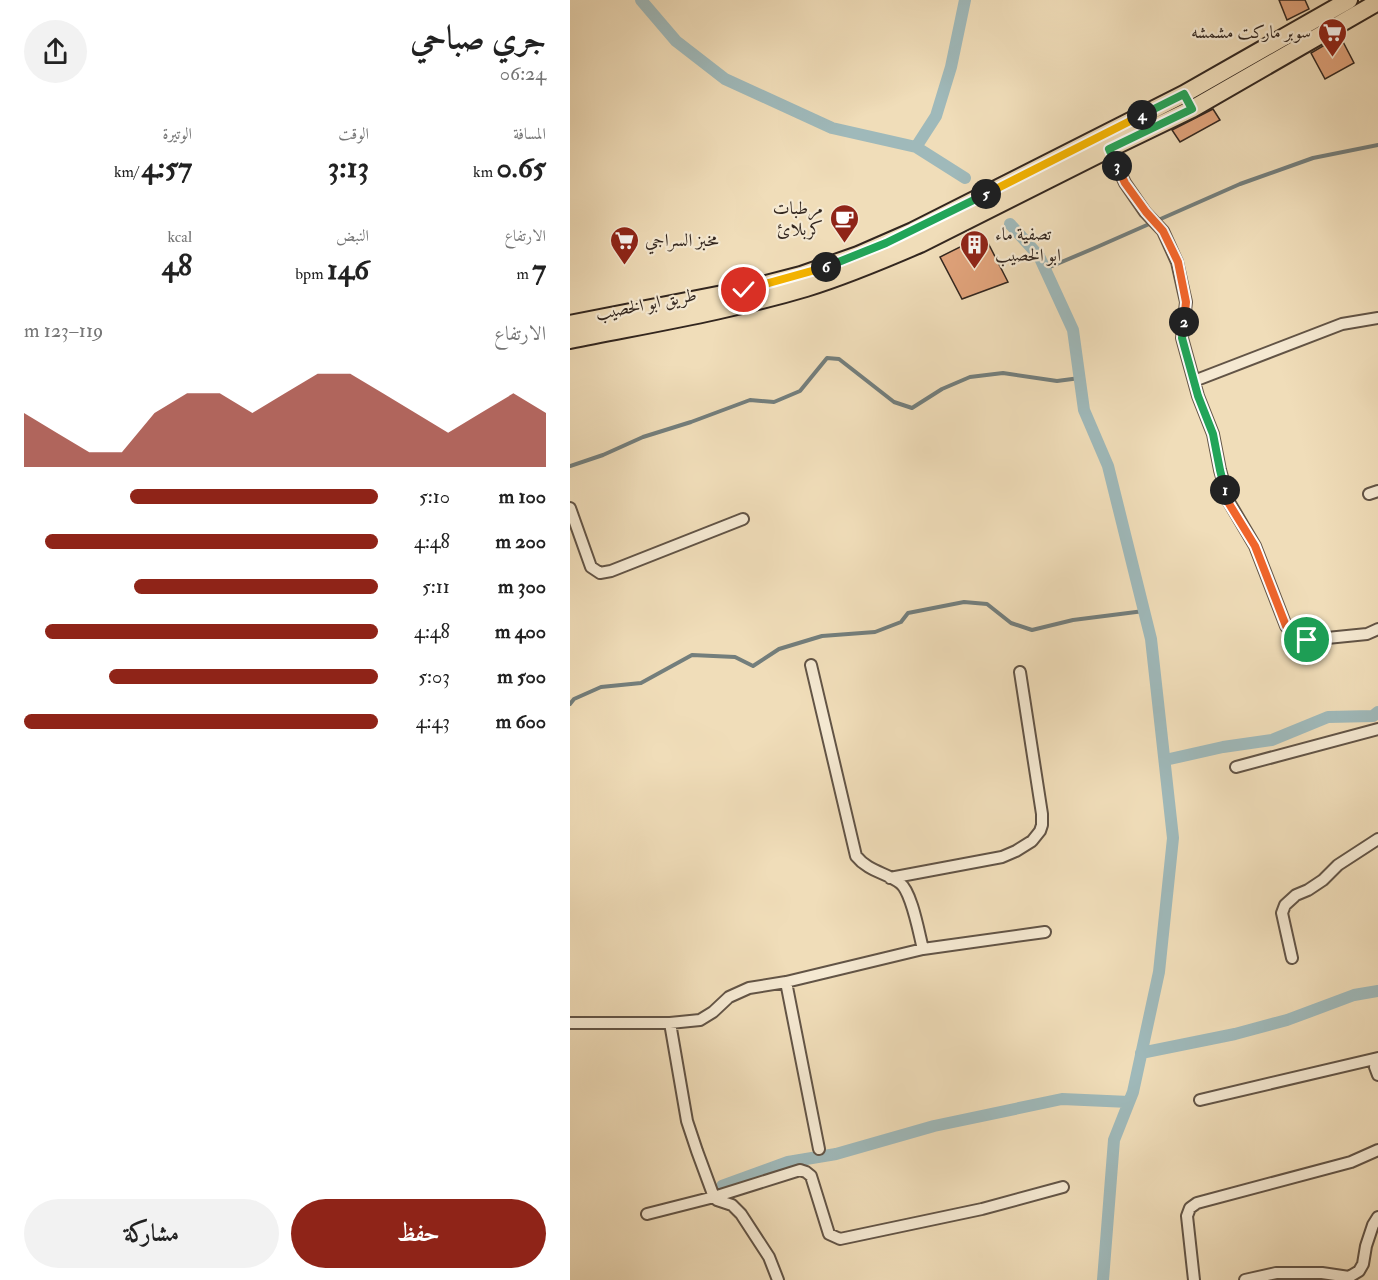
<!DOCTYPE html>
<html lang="ar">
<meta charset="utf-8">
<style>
body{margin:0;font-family:"IM FELL Double Pica",Amiri,serif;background:#f2f2f2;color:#222;direction:rtl;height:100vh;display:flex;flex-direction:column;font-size:22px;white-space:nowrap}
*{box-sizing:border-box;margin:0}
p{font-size:20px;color:#767676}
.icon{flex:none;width:33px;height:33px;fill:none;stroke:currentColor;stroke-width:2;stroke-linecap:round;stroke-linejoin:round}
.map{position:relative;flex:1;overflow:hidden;direction:ltr}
.drawer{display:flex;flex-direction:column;background:#fff;width:570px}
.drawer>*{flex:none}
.pin{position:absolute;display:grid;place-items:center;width:51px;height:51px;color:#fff;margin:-26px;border:3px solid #fff;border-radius:50%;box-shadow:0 2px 6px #0007}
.km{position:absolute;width:30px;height:30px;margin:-15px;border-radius:50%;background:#222;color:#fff;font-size:16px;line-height:30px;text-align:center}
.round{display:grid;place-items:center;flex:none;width:63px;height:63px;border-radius:32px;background:#f2f2f2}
.headline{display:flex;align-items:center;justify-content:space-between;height:102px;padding:0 24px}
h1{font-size:33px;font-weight:700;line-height:45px}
.figures{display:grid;grid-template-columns:repeat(3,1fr);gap:9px;height:102px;padding:6px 24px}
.figures div{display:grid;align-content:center}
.figures b{font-size:30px;font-weight:700}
.figures small{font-size:16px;font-weight:400}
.figures p{font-size:16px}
.chart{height:168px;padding:12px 24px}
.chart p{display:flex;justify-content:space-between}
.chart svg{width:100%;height:108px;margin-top:6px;fill:#8f2418;opacity:.7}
.primary-button{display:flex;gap:12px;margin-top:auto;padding:12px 24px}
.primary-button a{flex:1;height:69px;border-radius:36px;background:#8f2418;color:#fff;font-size:24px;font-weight:700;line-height:69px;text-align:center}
.primary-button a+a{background:#f2f2f2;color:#222}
ul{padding:0 24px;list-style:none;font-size:20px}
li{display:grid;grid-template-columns:96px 72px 1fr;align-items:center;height:45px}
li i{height:15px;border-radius:8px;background:#8f2418}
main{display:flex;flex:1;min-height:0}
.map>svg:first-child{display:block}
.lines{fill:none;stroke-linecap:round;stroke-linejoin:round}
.stream{stroke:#737e7c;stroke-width:4}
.canal{stroke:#9fb9ba;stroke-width:12}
.building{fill:#e1a37b;stroke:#32261f;stroke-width:1.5}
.street-casing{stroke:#625446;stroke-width:14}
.primary-casing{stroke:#32261f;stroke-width:20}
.street{stroke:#f5e9d2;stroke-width:10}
.primary{stroke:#f0ddb9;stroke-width:16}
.split-1-casing{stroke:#fff;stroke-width:12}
.split-2-casing{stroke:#fff;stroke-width:12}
.split-3-casing{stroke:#fff;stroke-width:12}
.split-4-casing{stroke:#fff;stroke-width:12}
.split-5-casing{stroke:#fff;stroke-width:12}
.split-6-casing{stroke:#fff;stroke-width:12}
.split-7-casing{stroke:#fff;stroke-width:12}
.split-1{stroke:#f0652b;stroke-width:8}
.split-2{stroke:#22a559;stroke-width:8}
.split-3{stroke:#f0652b;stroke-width:8}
.split-4{stroke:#22a559;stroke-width:8}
.split-5{stroke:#f5b400;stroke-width:8}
.split-6{stroke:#22a559;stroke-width:8}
.split-7{stroke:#f5b400;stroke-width:8}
.labels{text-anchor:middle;stroke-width:4.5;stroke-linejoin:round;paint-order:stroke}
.poi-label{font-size:18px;fill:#32261f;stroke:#f5e9d2;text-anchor:end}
.street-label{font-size:18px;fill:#32261f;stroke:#f5e9d2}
</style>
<main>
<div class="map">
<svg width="808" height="1280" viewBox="0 0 808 1280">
<rect width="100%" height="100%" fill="#f0ddb9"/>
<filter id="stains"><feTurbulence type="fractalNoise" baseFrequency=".00333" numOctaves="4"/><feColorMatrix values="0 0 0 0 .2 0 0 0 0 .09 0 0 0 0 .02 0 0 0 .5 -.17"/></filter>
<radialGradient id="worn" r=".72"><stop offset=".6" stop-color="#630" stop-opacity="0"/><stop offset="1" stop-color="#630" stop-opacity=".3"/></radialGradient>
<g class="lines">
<path class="stream" d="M475,269L527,247L670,184L743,158L808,145
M0,466L33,455L73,437L121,422L180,400L204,402L230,391L257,358L269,359L324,402L342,408L372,389L400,377L433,373L487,381L510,378
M0,704L4,699L31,687L71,683L122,655L165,657L183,666L209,649L252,636L305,632L331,622L338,613L394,602L417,604L441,623L462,630L503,620L574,611"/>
<path class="canal" d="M71,0L106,41L155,79L262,128L346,147L395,178
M346,147L366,116L381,67L395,0
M440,224L469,256L503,330L514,410L538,466L581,639L603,838L589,972L563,1092L544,1140L533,1280
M595,760L653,747L702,740L758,717L803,716L808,712
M571,1053L665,1034L717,1020L784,995L808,991
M152,1186L218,1162L266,1154L364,1126L492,1099L559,1102"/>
</g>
<path class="building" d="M709,0H735L739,9L717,20Z
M770,36L784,63L755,79L741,53Z
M643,109L650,120L610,142L602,130Z
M414,235L438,282L392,299L370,257Z"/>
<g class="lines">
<defs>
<path id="street" d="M539,149L555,183L575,212L593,231L607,262L616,302L612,338L628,396L643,434L650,470L659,502L685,546L716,626C722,634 727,637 737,640L797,634L808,629
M624,381L772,324L808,318
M799,494L808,491
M0,508L21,567L30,573L41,571L173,519
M241,665L286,856C299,872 315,872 330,883C342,892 349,934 353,949
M666,767L808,729
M320,878L432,857L446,851L462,841L470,831L472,825V814L450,672
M722,958L712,913L715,905L726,895L738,890L753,880L768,865L808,839
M216,982L249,1149
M0,1023H100L130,1020L143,1012L159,997L179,988L216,982L353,949L475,932
M100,1023L117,1121L127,1151L144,1197L147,1200L162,1205L171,1214L199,1257L208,1280
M630,1100L808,1058L805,1067L808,1075
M77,1214L144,1197L230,1170L236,1172L241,1176L259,1234L270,1239L412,1209L493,1187
M624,1280L617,1216L620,1208L627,1203L781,1162L808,1150
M675,1280L706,1273H752L779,1277L789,1271L793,1264L796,1246L803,1225L808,1217"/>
<path id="primary" d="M0,324L173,290L231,275L288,255L343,231L614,94L779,0
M0,340C79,324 159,311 236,288C275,276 313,260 350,244L539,149L622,109L808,2"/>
</defs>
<use href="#street" class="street-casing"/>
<use href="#primary" class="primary-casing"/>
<use href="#street" class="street"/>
<use href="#primary" class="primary"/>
</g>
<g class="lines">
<defs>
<path id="split-1" d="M655,490L658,502L685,546L716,626C722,634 727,637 737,640"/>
<path id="split-2" d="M614,322L612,338L628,396L643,434L650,470L655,490"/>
<path id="split-3" d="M547,166L555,183L576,212L593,231L608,262L616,302L614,322"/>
<path id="split-4" d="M547,166L539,149L622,109L614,94L572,115"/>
<path id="split-5" d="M416,194L572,115"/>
<path id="split-6" d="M256,267L316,243L416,194"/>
<path id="split-7" d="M174,290L256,267"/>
</defs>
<use href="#split-1" class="split-1-casing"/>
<use href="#split-2" class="split-2-casing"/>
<use href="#split-3" class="split-3-casing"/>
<use href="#split-4" class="split-4-casing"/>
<use href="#split-5" class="split-5-casing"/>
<use href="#split-6" class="split-6-casing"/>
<use href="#split-7" class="split-7-casing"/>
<use href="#split-1" class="split-1"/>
<use href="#split-2" class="split-2"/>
<use href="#split-3" class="split-3"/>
<use href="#split-4" class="split-4"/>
<use href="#split-5" class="split-5"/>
<use href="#split-6" class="split-6"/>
<use href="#split-7" class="split-7"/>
</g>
<defs>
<symbol id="supermarket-pin" viewBox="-11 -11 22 30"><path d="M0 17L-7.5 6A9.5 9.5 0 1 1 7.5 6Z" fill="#8f2418" stroke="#f5e9d2"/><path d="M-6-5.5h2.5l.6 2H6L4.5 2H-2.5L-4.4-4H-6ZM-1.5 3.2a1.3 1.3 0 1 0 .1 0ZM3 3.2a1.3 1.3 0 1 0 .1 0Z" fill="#fff"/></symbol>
<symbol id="cafe-pin" viewBox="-11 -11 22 30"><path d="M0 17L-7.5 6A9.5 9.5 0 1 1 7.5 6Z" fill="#8f2418" stroke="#f5e9d2"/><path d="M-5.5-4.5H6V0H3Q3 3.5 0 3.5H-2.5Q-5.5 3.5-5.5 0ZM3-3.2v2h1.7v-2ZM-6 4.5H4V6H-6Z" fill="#fff"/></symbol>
<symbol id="building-pin" viewBox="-11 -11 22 30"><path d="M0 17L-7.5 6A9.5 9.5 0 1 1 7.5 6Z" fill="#8f2418" stroke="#f5e9d2"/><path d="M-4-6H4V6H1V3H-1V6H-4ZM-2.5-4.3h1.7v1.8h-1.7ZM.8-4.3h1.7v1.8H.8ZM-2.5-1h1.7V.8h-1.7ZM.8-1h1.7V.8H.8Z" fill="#fff"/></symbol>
</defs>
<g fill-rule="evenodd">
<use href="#supermarket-pin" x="746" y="16" width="33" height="45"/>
<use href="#cafe-pin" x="258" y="202" width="33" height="45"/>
<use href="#supermarket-pin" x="38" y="224" width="33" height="45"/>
<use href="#building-pin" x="388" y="228" width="33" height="45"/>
</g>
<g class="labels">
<g class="poi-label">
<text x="741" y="38">سوبر ماركت مشمشه</text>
<text x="253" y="214">مرطبات<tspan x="253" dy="21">كربلائ</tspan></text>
<text x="425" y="240" text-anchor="start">تصفية ماء<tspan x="425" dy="21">ابو الخصيب</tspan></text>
<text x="75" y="246" text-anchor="start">مخبز السراجي</text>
</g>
<g class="street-label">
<text transform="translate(76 304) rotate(-11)" y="6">طريق ابو الخصيب</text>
</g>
</g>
<rect width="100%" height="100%" filter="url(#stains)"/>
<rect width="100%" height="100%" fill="url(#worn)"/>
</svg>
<div class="pin" style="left:737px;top:640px;background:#1e9e55"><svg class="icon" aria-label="arrive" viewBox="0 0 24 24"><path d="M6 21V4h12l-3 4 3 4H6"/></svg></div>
<div class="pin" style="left:174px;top:290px;background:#d93025"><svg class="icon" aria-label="check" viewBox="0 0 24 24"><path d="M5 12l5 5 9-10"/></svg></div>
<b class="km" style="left:655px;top:490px">1</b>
<b class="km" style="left:614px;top:322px">2</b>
<b class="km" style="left:547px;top:166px">3</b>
<b class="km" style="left:572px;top:115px">4</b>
<b class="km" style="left:416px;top:194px">5</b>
<b class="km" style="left:256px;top:267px">6</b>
</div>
<section class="drawer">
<div class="headline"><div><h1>جري صباحي</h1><p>06:24</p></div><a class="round"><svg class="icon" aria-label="share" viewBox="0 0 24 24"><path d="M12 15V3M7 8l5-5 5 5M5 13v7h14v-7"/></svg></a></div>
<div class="figures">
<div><p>المسافة</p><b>0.65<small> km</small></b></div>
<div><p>الوقت</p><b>3:13</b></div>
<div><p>الوتيرة</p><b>4:57<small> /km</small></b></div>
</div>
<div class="figures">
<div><p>الارتفاع</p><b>7<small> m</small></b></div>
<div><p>النبض</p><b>146<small> bpm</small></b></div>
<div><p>kcal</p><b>48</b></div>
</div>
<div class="chart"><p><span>الارتفاع</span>119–123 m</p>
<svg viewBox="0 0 160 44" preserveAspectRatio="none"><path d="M0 44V22L10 30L20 38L30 38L40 22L50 14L60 14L70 22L80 14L90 6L100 6L110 14L120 22L130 30L140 22L150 14L160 22V44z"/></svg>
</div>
<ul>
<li><b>100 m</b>5:10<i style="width:70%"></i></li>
<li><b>200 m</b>4:48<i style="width:94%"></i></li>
<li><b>300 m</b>5:11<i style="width:69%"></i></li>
<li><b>400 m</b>4:48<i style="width:94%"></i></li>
<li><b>500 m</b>5:03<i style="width:76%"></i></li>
<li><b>600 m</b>4:43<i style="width:100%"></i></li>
</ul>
<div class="primary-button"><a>حفظ</a><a>مشاركة</a></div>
</section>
</main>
